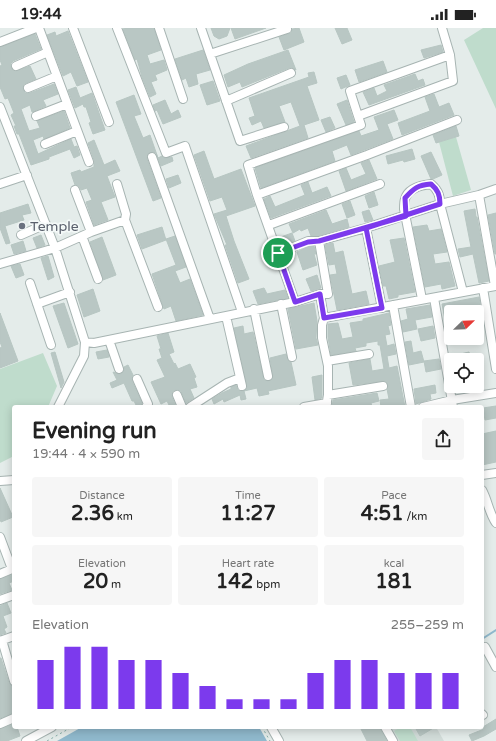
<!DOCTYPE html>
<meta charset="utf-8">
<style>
body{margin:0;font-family:"Varela Round",sans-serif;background:#f6f6f6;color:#222;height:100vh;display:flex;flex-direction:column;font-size:15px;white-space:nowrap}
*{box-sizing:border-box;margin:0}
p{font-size:13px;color:#767676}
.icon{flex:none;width:22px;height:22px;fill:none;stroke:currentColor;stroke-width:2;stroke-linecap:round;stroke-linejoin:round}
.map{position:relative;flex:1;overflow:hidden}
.details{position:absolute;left:12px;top:377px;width:472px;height:324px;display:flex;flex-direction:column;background:#fff;border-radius:4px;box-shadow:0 2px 10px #0003}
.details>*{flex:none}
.needle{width:26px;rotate:67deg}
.buttons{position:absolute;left:444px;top:277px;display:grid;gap:8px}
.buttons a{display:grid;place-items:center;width:40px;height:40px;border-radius:4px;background:#fff;box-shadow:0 2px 10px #0003;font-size:20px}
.pin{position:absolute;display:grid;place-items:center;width:34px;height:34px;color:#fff;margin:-17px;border:2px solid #fff;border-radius:50%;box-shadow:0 1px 4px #0007}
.round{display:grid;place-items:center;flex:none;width:42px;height:42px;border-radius:4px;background:#f6f6f6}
.head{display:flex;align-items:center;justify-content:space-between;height:68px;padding:0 20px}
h1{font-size:22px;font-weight:700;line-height:30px}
.stats{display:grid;grid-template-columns:repeat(3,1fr);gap:6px;height:68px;padding:4px 20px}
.stats div{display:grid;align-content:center;border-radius:4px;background:#f6f6f6;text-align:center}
.stats b{font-size:20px;font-weight:700}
.stats small{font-size:11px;font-weight:400}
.stats p{font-size:11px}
.chart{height:112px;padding:8px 20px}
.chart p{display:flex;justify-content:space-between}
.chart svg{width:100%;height:72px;margin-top:4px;stroke:#7c3aed;stroke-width:6}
.status{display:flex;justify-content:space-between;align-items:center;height:28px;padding:0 20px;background:#fff;direction:ltr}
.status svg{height:11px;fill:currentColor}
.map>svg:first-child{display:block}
.built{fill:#d2dcd9}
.green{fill:#bfdccc}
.water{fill:#90b9cd}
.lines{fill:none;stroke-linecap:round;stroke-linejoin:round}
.stream{stroke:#90b9cd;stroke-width:2}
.building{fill:#b9c7c4;stroke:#b7c6c2}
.minor-casing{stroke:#a7b4b2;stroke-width:10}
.path{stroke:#87aea8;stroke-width:1;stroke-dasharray:2 3;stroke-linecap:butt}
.minor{stroke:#fff;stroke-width:8}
.route-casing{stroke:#fff;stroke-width:8}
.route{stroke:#7c3aed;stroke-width:5}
.worship-dot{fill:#6b7280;stroke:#f4f9f8;stroke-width:1.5}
.labels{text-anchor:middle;stroke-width:3.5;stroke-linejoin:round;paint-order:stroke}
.worship-label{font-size:14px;fill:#5b616d;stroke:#f4f9f8;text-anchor:start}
</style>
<div class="status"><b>19:44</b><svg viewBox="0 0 49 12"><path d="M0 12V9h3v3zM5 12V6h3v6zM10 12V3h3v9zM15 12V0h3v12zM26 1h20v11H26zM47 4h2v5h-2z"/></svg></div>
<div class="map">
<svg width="496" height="713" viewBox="0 0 496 713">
<rect width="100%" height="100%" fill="#e4ecea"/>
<path class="built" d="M390,699H436L444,713H398Z"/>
<path class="green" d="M483,0H496V81L464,12Z
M456,109L471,162L453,168L439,114Z
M43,325L57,358L48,379H14V428L0,435V341Z
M401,699H410L418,713H400L394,703Z"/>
<path class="water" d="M82,699H259L267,713H57Z"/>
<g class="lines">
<path class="stream" d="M482,611L496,602"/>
</g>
<path class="building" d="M125,0H154L161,22L147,27L150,36L164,32L167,42L155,47L157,52L151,54L156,66L150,69L142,49L137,31L135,32L123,1Z
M211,0H230L227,8L219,11L214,8Z
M231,0H266L235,11Z
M299,0L304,14L284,22L279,9L291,5L292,1Z
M335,0H347L352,12L342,16Z
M68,3L88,54L77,58L71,44L63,48L47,7L55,4L56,8Z
M35,6L41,21L13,33L11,35V40L16,43L30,38L36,51L24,56L23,62L25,65H30L54,56L58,66L43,72L46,78L32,84L30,77L21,81L29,103L40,100L37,93L64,83L70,100L44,111L43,108L33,112L38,126L71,111L74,119L77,118L80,127L74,130L70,121L49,129V131L31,137L19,106H17L14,98H16L11,87L14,85L8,70L5,71L0,59V38L2,37L0,32V19Z
M441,17L443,24L424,30L421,22Z
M203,22L210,42L196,46L198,56L189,59L186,50L182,52L175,31Z
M288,22L296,42L292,40H289L242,59L240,54L228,59L224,47L248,36Z
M383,33L387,44L359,54L355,42Z
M314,44L317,55L307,58L319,92L304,97L308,110L251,130L246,118L300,98L291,74L279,78L285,94L264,100L261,93L252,97L249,90L255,88L249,70L309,49L308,45Z
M415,46L418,53L423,51L425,57L369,77L363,64L374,60L377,68L387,63L384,57Z
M346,47L350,57L341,61L337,50Z
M213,53L220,73L207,77L200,57Z
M76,59L80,70L92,65L105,102L93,106L89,95L91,94L86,79H84L83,76L75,80L68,62Z
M434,66L439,79L449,75L454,87L402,107L398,95L430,83L425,69Z
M134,67L141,86L134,88L143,110L150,107L158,130L162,128L165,130L172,129L173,133L161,138L156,125L153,124L148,126L147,131L161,170L153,173L116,74Z
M165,72L171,86L178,82L181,89L163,96L157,82L155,83L153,77Z
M347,72L354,94L346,97L337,76Z
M394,82L398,92L387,96L393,111L351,127L347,117L332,123L335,133L261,160L255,140L359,103L361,108L379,102L374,89Z
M330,89L335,100L326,104L321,92Z
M456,98L459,108L436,115L433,107Z
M94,112L104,137L115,132L120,143L107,148L115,169L101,174L108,192L94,197L86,174L92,172L87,160L81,162L79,158L75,157L71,145L80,142L81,144L94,139V132L88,115Z
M412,121L415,131L404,134L403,132L388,136L386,128Z
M204,123L214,151L241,141L255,178L226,188L234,213L249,251L238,255L225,217H227L214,186L227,182L222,169L210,173L194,127Z
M431,124L442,147L433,151H431L421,128Z
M369,132L377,151L346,163L339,143L346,140L351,152L366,146L361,135Z
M178,147L181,155L169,160L166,151Z
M308,154L312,165L327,159L331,168L271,190L264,171L270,168L275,179L305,167L301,157Z
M374,164L378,177L369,180L365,168Z
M350,173L355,187L347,190L342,176Z
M28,176L31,185L22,187L24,192L5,198L10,215L6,216L0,200V185Z
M475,181L476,189H477L489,253L479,255L473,226L460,229L458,221L471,219L464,183Z
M326,182L332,196L347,191L349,199L318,208H311L308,200L301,203L300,201L293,205L289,196Z
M369,182L373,192L365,194L362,184Z
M496,185V226H495L488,187Z
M427,197L429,203L441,201L447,224L433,226L435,236L449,234L455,258L442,261L441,256L425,259L413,199Z
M162,199L166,212L142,221L137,207Z
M292,205L295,213L281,218L278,210Z
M41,207L45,217L37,220L33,210Z
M175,208L186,239L175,243L180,255L190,251L203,287L176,293L171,278L164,281L152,246L176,237L166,211Z
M102,209L116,247L103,252L90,214Z
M404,210L415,264L398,267V269L389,271L386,258H383L379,238L395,234L390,212Z
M23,213L26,223L14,226L11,217Z
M333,215L335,225L343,223L352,266L366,263L369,276L337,282L330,247L337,246L335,236L329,237L325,217Z
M309,218H314L316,226H314L317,237L303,242L297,224Z
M48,228L54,249L48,252L41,230Z
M20,236L24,247L16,250L11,238Z
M317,247L321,260L311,263L306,251Z
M264,260L267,266L285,262L288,270L258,276L253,263Z
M93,261L100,283L84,289L77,267Z
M479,269L482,290L477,291V284H451V296L446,297L442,276Z
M64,275L78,316L68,320L53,278Z
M314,275L317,293L316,310L318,317L296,321L288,281Z
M430,277L432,289L415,292L417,301L403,304L401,293L408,291L406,281Z
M0,285L18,333L0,340V320L2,319L0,314Z
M389,285L391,297L388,298L390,306L385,307L387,318L394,316L396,326L387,328L389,340L397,338L405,379H381L380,372L389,371L387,361L388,357L385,353L353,357L349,335L370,331L372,343L384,341L380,317H378V313L366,315V318L355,320L356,323L331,327L328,309V296L338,295L342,311L353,309L350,295L363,293V291Z
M243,298L244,306L253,304L264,352L269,353L273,349L270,330L286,326L288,332L291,334L296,357L268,363L269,366L259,368L257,360L244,363L246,371L241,372L240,367L224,374L223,371L214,376L212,371L222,365L231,361V359L236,357L238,362L243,363L247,360L234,300Z
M433,298L435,310L421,313L418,301Z
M168,305L174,324L169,326L174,336L175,335L178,341L190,336L196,349L194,350L197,359L190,361L194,370L186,375L181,363L177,362L173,363L172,369L176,379H170L167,373L161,376L151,354L165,349L157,332L162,330L159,321H161L157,308Z
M411,313L413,325L421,323L424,334L409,337L405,314Z
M107,322L109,329L98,331L96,324Z
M55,324L64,354L61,360L51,325Z
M469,324L471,332H453L452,328Z
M439,331L441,341L426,344L424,333Z
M128,337L133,347L132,353L142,375L141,379H137L134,373H132L124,355L112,360L110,355L117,352L113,344L118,346H121L124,342V339Z
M322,347V370L315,372L312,349Z
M435,357L436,365L430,366L431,371L416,376L414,361Z
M377,365L379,373L371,375L372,379H332L333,372Z
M496,378V390L485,392L483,380Z
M496,403V434L482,437V406Z
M0,460L13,489L1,494L0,491Z
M14,546V553L9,555L12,562L0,566V551Z
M7,575L11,585L3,588L7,599L4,601L6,605L0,607V578Z
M0,630H1L9,655L14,658V685L0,690Z
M496,691V701L484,708L472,713L469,707L484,701L483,699Z
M14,696V699H17L20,708L7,713H0V701Z
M360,699H379L387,713H367Z
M415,699H435L420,708Z"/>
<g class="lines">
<defs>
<path id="minor" d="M39,0L89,134
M73,0L109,94
M117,0L166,125L185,118L242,284
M159,0L183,71
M201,0L240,113L284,99
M442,0L450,27
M0,14L36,0
M210,26L287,1
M16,38L48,24
M28,60L57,48
M226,73L291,45
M0,79L55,220L85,314L84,328L58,379
M36,88L67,76
M45,116L77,103
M152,129L210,291
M0,156L27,147
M117,156L126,186L125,192L158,279
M75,162L91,204
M257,167L367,127L457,92
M479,167L495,258
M269,197L380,156
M366,200L382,280
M21,207L46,196
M82,208L98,251
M319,213L328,266H320
M279,225L308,213H319L366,200L440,176L479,167L496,161
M0,236L55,220L91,204L125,192
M30,255L51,317
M483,260L496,341
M434,270L453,379
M422,271L404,181C404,178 404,174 405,171C408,160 422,157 431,156C438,162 440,167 440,176L463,264
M295,274L257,167L248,137L361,97L358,88L453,53L450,27L350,63L358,88
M37,276L70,264
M281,276L292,329
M393,277L411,379
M254,281L268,348
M226,288L242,358
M324,290L496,258
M109,312L119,341
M85,314L94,315L295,274L320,266L324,290L322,297V310L328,338V367L326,379
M327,333L369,326
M137,351L148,376L146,379
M177,367L182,379
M328,367L383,358
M190,379L227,355L240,350
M304,379L327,375
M423,379L452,372L496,365
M482,447L496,445
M0,453L14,452
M482,462C488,473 489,485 496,495
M0,509L12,541L0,546
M0,572L14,567
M2,612L14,653
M0,613L14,608
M482,621L485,619L496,639
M482,686L483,687
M0,696L14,690
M271,699L279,713
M385,699L393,713
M26,713L52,699"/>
</defs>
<use href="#minor" class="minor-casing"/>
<path class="path" d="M262,699L270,713
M47,713L72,699"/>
<use href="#minor" class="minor"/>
</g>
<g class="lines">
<defs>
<path id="route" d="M278,225L295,274L320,266L324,290L382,280L366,200L440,176C440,167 438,162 431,156C418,157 414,160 405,170L406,188L319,213L308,214L278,225"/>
</defs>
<use href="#route" class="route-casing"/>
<use href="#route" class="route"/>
</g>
<circle class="worship-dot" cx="22" cy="198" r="4"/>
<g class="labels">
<g class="worship-label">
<text x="30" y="203">Temple</text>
</g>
</g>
</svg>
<div class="buttons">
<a><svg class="needle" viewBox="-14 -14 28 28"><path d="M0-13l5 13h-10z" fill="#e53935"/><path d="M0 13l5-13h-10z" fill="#767676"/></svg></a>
<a><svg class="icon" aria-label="locate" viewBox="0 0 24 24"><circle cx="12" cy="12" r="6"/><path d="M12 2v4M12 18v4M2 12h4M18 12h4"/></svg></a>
</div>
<div class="pin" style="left:278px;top:225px;background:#1e9e55"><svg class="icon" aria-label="arrive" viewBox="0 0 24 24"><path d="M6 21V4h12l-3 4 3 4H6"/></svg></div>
<section class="details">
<div class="head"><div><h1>Evening run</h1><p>19:44 · 4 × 590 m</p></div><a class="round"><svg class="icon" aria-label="share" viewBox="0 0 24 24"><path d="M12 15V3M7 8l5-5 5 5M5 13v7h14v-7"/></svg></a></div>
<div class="stats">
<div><p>Distance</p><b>2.36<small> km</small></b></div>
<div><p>Time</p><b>11:27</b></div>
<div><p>Pace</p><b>4:51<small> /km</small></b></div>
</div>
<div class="stats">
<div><p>Elevation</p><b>20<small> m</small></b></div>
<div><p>Heart rate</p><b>142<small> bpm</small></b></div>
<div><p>kcal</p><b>181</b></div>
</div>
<div class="chart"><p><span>Elevation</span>255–259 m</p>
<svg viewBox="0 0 160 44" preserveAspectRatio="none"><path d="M5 44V14M15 44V6M25 44V6M35 44V14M45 44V14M55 44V22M65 44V30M75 44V38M85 44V38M95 44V38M105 44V22M115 44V14M125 44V14M135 44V22M145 44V22M155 44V22"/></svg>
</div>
</section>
</div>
